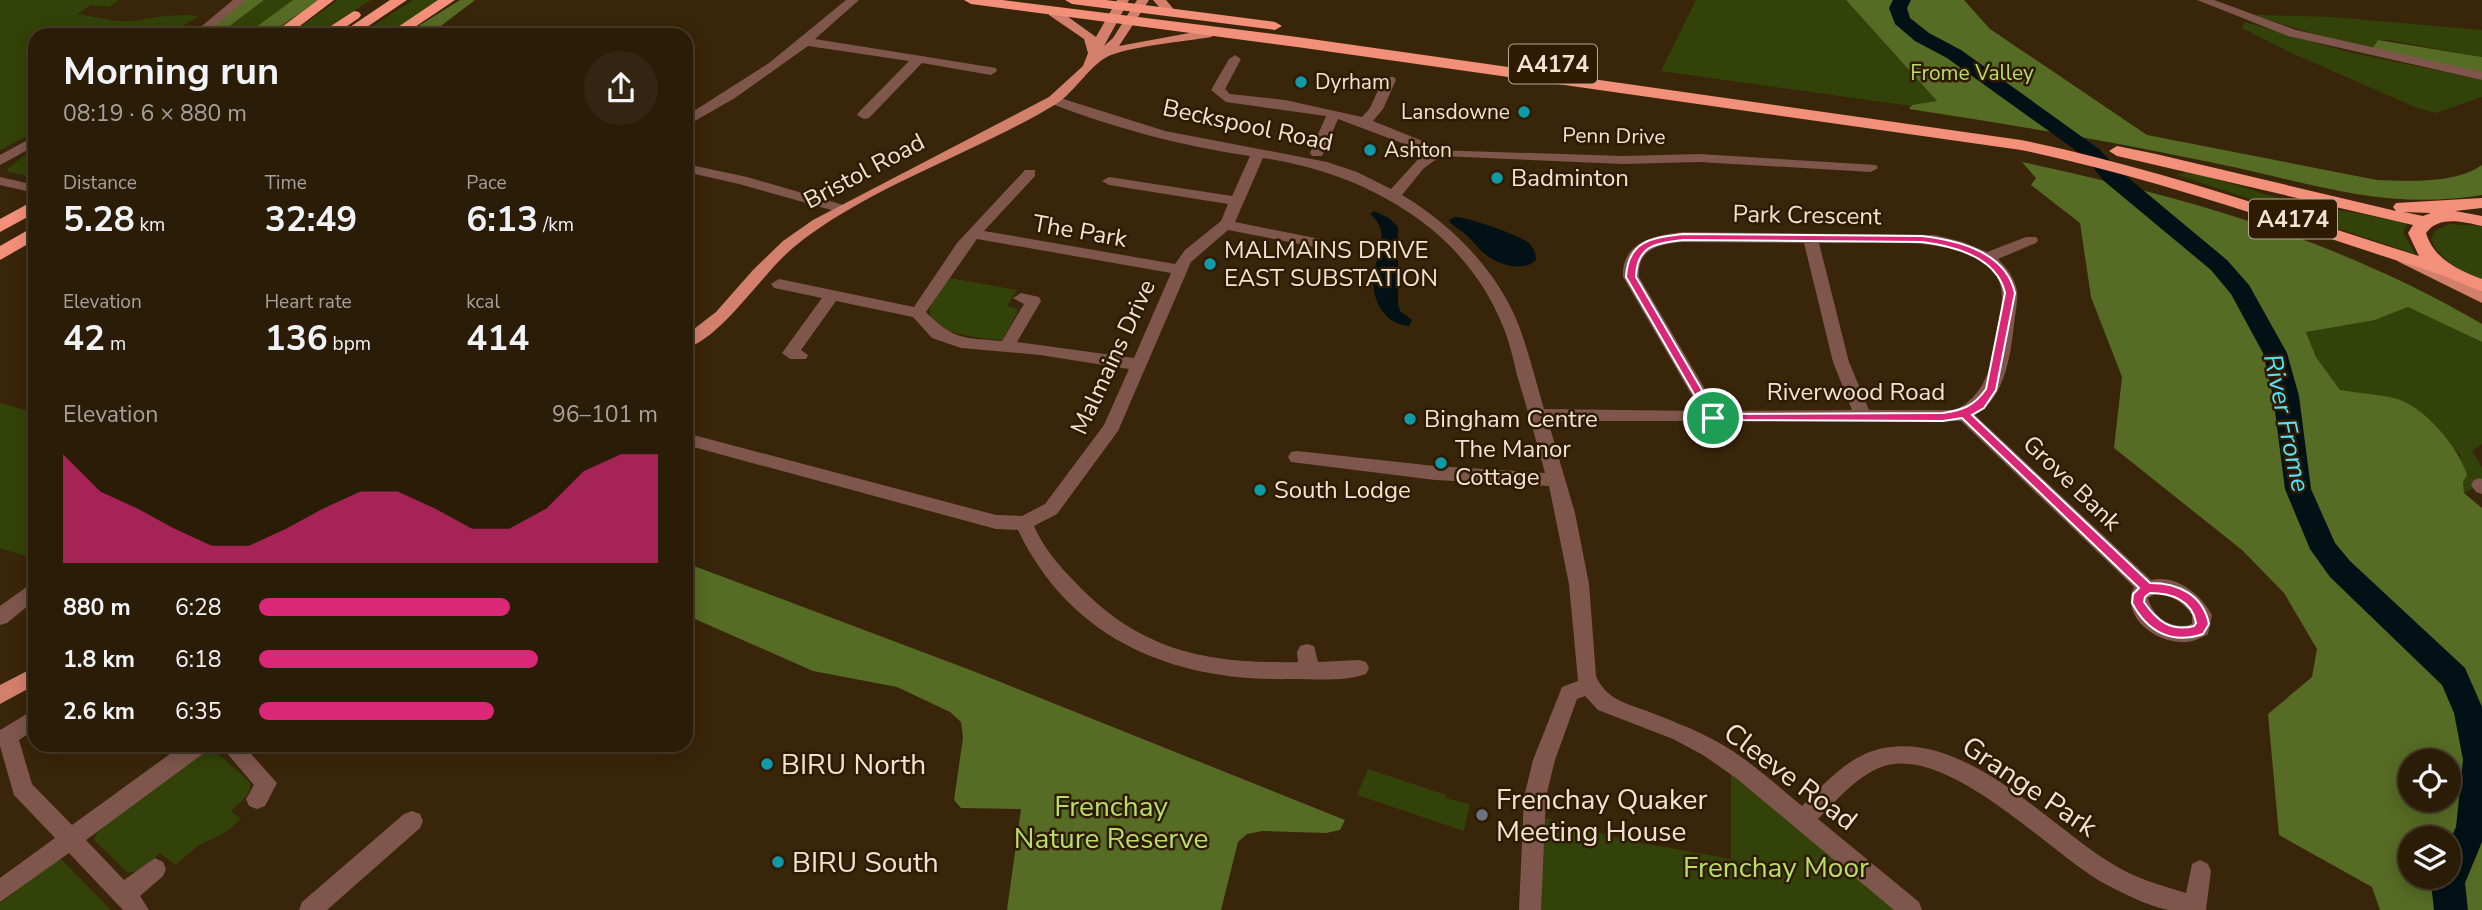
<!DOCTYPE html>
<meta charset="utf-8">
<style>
body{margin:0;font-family:"Nunito Sans",sans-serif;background:#332512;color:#f1f3f6;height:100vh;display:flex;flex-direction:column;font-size:26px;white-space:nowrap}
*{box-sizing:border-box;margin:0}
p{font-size:23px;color:#a6a19c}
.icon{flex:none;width:38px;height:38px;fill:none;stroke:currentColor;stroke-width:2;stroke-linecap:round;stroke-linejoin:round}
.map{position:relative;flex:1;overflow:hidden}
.panel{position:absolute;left:28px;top:28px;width:665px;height:724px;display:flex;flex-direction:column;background:#2b1c08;border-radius:21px;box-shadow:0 4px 18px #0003,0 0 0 2px #473a29}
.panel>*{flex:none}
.fabs{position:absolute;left:2398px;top:749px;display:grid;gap:14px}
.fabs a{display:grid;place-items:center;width:63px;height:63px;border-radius:50%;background:#2b1c08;box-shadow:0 4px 18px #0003,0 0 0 2px #473a29;font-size:35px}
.pin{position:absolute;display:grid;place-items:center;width:60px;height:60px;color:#fff;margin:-30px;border:4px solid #fff;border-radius:50%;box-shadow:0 2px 7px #0007}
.round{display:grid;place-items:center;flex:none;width:74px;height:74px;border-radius:37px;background:#332512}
.headline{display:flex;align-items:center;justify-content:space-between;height:119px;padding:0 35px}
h1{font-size:38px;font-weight:700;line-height:52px}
.stats{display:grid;grid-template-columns:repeat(3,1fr);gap:10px;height:119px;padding:7px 35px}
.stats div{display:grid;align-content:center}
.stats b{font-size:35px;font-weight:700}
.stats small{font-size:19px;font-weight:400}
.stats p{font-size:19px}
.chart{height:196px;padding:14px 35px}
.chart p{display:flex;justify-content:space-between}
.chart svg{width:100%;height:126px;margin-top:7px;fill:#db2777;opacity:.7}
ul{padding:0 35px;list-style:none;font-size:23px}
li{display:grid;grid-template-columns:112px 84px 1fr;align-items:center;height:52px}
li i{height:18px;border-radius:9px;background:#db2777}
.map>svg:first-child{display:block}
.green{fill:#334208}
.forest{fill:#566b24;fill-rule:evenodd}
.water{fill:#021115}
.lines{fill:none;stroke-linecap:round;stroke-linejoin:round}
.river{fill:#021115;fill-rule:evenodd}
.minor{fill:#7e564c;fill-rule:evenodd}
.major{fill:#d2806c;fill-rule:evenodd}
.highway{fill:#f39079;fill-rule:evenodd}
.route{fill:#db2777;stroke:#fff;stroke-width:2;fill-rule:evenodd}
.culture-dot{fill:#0f9aa8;stroke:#2e1b01;stroke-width:2.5}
.worship-dot{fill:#6b7280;stroke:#2e1b01;stroke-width:2.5}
.labels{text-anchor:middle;stroke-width:5;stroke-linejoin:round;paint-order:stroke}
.far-park-label{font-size:21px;fill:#b9de65;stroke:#2e1b01}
.far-poi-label{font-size:21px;fill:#f1e3d4;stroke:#2e1b01;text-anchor:start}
.far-street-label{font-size:21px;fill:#f1e3d4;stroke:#2e1b01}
.shield{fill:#2e1b01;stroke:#b6a795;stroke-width:2}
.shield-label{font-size:23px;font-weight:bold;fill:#f1e3d4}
.street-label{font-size:24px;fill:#f1e3d4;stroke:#2e1b01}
.poi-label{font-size:24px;fill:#f1e3d4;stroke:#2e1b01;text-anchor:start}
.water-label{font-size:26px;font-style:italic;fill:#55e2fc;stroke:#2e1b01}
.near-poi-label{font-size:28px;fill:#f1e3d4;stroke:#2e1b01;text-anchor:start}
.near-street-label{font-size:28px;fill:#f1e3d4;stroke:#2e1b01}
.near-park-label{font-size:28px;fill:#b9de65;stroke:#2e1b01}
</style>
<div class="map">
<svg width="2482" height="910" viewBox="0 0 2482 910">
<rect width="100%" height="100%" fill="#39250a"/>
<path class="green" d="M0,0H119L109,7L91,5L77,14C94,16 116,23 133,21C154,18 176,13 199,16L183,26L200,27L191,35H35V132L0,150Z
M264,0H293L245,35H218Z
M338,0H371L316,35H289Z
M413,0H444L388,35H359Z
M1696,0H1846L1938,102L1911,106L1661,71Z
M2255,15L2334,17L2482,30V57L2388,40H2378L2372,48L2314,34Z
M2245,22L2344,51L2482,80V97L2436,113L2417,108L2296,55L2242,28Z
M35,147V177L8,172L7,169Z
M2189,171L2278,198L2407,223L2403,233L2415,254L2177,175Z
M2449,224L2482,226V280C2461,271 2440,261 2431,239L2435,231Z
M950,278L1017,290L1007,306L1017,309V313L1002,340C986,339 929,335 930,311C930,301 944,286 950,278Z
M2408,307L2482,342V444L2472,451L2482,467V484L2464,493L2460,454L2396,399L2340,391L2316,357L2306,331L2375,320Z
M0,403L35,413V559L0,548Z
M208,751L216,752L250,782C251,796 240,802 231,811L241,819L225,833L199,845L175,865L160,853L141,870L128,873L94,840L99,829L199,753Z
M1368,769L1446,795L1445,798L1470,804L1464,831L1357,795Z
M1731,774L1896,910H1541L1543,817L1625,840L1731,859Z
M60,858L111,910H0V903Z"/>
<path class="forest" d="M243,0H264L218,35H202Z
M293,0H319L268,35H245Z
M460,0H475L429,35H404Z
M1846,0H1964L1990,29L2147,135L2377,180C2407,181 2456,184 2482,165V195C2385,211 2312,183 2219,164C2116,142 2013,125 1909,109L1912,105L1937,101Z
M2378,40L2482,57V73L2371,50Z
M2022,162C2186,197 2337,239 2482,324V342L2408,307L2375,320L2306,332L2316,357L2340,390C2358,393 2376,394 2394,398C2423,405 2459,447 2467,475L2463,482L2464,493L2482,508V910H2380L2372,887L2279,835L2268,714L2312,677L2317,649L2284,593L2242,550L2114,448L2122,377L2091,297L2080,223L2031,185L2036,178ZM2410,761H2448V800H2410ZM2410,838H2448V877H2410Z
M686,563L973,671L1345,820L1340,830L1326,833L1262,831L1247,834L1238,842L1221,910H1007L1021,809L961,808L954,800L963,738L961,722L950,712L897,687L813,671L686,615Z"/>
<path class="water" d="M1374,211L1389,218L1398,227V304L1400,311L1412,320L1409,326C1382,324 1370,296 1374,272C1378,251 1391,231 1370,214Z
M1455,217C1468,217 1522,236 1530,244C1534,249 1536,254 1536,260C1523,273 1497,264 1485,254C1478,249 1473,240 1465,234C1460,229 1453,227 1449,220Z"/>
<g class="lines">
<path class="river" d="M1893,0H1911L1907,8L1910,18L1929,33L1961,50L2099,149L2120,171L2227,260L2249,285L2287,353L2299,396L2311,489L2335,543L2350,561L2465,668L2482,707V842L2465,883L2468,910H2434L2431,883L2434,877H2448V844L2456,827L2463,760L2454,713L2442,685L2330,577L2310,549L2285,489L2273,396L2263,353L2231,294L2211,270L2104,181L2085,157L1947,58L1915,41L1895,24L1889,8Z"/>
<path class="minor" d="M233,0H246L205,35H191Z
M846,0H859L815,39L996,68L997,71L991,75L922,63L869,118L864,119L857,115L859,112L909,61L808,46L735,98L686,126V116L769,63Z
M2197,0H2214L2296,30L2482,72V80L2288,36Z
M1235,55L1241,59L1225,89L1230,94L1285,100L1362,117L1370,108L1384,77H1394L1396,80L1383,109L1373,121L1425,142L1433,150L1623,156L1699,154L1876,165L1878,168L1871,172L1699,162L1623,164L1441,156L1424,168L1402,195C1451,224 1498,271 1519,326C1529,353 1536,382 1544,409L1701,411L1623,277C1621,242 1655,235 1683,232L1935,235L1963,242L1987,252L2026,237H2036L2038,240L2036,243L1998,259C2007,268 2015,278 2017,291C2018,299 2016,309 2015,317C2011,350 2007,397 1975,415L2151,580C2176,574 2201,594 2212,615L2208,634C2199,639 2191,643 2181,642C2154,642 2120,615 2134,587L1961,421H1548L1575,513L1589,584L1596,676C1606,699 1625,703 1647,711C1670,720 1694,729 1716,741C1747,758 1774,783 1802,806C1825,783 1850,754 1884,748C1966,732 2047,824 2111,863C2134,878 2160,885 2186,893L2192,864L2200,860L2208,864L2211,871L2206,910C2195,910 2181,910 2169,910C2148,906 2124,894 2105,884C2050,854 1945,740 1879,768C1855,778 1836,801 1818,819L1919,902L1922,910H1894L1736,778L1703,755L1673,739L1598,710L1585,696L1577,699L1555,760L1546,797L1541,910H1519L1524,797L1533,760L1562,687L1578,681L1569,584L1549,486L1435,480L1291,462L1288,457L1291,452L1297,451L1435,466L1545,473C1536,440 1527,408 1517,375C1513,358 1509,340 1502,324C1462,226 1363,173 1263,158L1235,222L1325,240L1327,243L1325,246L1320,248L1228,230L1191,262L1118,431L1057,514L1034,526C1043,547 1059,566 1075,582C1140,651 1206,664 1298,662L1297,652L1300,646L1307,644L1314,646L1318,662L1359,660L1366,662L1369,668L1366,674C1344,682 1315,679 1292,679C1175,682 1071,641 1018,530L996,529L686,445V433L996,515L1022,516L1045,504L1104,425L1129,369L1040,355L961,348L932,338L913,317L836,301L801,350L808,355L806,359H790L782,353L822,298L774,288L771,284L779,279L914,307L957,243L1025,170H1035V176L984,231L1175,264L1185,250L1221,221L1228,204L1109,185L1102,181L1109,177L1232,196L1250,156C1181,146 1114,128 1049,103V97L1054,96L1165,131L1327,162L1357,172L1391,189L1422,155L1415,148L1338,119L1322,156H1312L1310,153L1326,116L1226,102L1211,90L1229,59ZM977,239L1171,273L1134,358L1017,342L1041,301L1039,297L1021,293L1013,298L1024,304L1002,341C965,338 953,340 926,312ZM1683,242L1804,243L1833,362L1852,410L1718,411L1639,277C1637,249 1659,244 1683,242ZM1819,243C1863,244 1979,231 1999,281C2006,298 1998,322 1996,339C1991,369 1984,396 1955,410H1869L1849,362ZM2155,594C2172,595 2183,602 2192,615V624C2172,631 2153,617 2148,598Z
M35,136V146L0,165V155Z
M686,164L747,177L847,206L849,209L842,213L739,184L686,172Z
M0,177L35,185V193L0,185Z
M2480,478L2482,479V494L2476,492L2471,485L2474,480Z
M35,581V600L7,623L0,625V606Z
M35,709V729L19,740L32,784L72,825L181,746H207L204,753L86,840L124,880L155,858L163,862L166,869L163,876L140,896L149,910H123L69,853L0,902V878L55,838L14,795L0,746V730Z
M221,746H244L277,783L265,806L257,809L249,806L246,799L254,785Z
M412,811L420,814L423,821L420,828L327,910H299L302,902L404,814Z"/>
<path class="major" d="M1117,0H1129L1104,46L1113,38L1137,0H1149L1119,46L1211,29L1217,33L1211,37C1181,42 1139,45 1111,55C1093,61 1074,93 1056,104C974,154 867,187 794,247C763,272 722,338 686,348V335L716,312L753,270L783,241L813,220L1049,97L1083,66L1088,53L1084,39L1049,15V9H1057L1096,37Z
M1153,0H1166L1176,12L1166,15Z
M2404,254L2482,292V303L2399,262L2396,259Z
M35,667V685L0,704V685Z"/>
<path class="highway" d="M318,0H334L288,35H271Z
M390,0H407L355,35H338Z
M438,0H455L403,35H386Z
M964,0H1002L1297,37L2021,140C2157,168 2286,214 2419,256L2408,233L2413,225L2117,156L2109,151L2117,146L2156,154L2396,211L2393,207L2396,203L2482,198V208L2455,211L2482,216V226C2464,222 2439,215 2426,233C2434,259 2458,270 2482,279V292L2442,275C2302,231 2165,180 2021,150L1297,47L971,4ZM2404,212L2431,213L2423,216Z
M1065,0H1106L1275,22L1282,26L1275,30L1072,4Z
M354,11L359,12L361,15L359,18L334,35H317Z
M35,200V213L0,232V219Z
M35,226V240L0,260V246Z"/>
</g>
<path class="route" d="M1683,234L1922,236C1957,240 2006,252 2015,293L1996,390L1984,408L1972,415L2150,583C2179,583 2203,595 2209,624L2203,634C2171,645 2147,631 2132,603L2133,594L2139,588L1962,418L1943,421L1709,420L1626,277C1628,240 1652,238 1683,234ZM1683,240L1922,242C1953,246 1997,257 2005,293L1986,389C1974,406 1963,410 1943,413L1716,414L1636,277C1637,245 1655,244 1683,240ZM2150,593C2171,593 2192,600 2196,623L2194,626C2171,632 2157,621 2144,602L2145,597Z"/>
<g class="culture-dot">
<circle cx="1301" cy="82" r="7"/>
<circle cx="1524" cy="112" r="7"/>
<circle cx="1370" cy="150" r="7"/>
<circle cx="1497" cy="178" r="7"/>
<circle cx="1210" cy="264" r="7"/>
<circle cx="1410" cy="419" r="7"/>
<circle cx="1441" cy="463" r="7"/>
<circle cx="1260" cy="490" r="7"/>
<circle cx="767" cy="764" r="7"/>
<circle cx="778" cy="862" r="7"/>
</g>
<circle class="worship-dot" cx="1482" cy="815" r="7"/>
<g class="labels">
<g class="far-park-label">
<text x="1972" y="80">Frome Valley</text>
</g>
<g class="far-poi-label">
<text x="1315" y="89">Dyrham</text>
<text x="1510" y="119" text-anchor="end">Lansdowne</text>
<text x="1384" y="157">Ashton</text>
</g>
<g class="far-street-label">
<text transform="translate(1614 136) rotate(1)" y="7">Penn Drive</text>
</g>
<g class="shield">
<rect x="1509" y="44.5" width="88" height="39" rx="5"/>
<rect x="2249" y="199.5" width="88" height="39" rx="5"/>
</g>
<g class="shield-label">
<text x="1553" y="72">A4174</text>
<text x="2293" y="227">A4174</text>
</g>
<g class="street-label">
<text transform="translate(1248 125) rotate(12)" y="8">Beckspool Road</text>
<text transform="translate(864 171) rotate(-28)" y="8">Bristol Road</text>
<text transform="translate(1807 215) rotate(1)" y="8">Park Crescent</text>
<text transform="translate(1080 231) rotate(10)" y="8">The Park</text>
<text transform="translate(1113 357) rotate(-65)" y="8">Malmains Drive</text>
<text x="1856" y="400">Riverwood Road</text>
<text transform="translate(2072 483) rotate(44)" y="8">Grove Bank</text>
</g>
<g class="poi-label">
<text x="1511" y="186">Badminton</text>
<text x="1224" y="258">MALMAINS DRIVE<tspan x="1224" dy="28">EAST SUBSTATION</tspan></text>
<text x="1424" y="427">Bingham Centre</text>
<text x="1455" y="457">The Manor<tspan x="1455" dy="28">Cottage</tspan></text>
<text x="1274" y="498">South Lodge</text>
</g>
<g class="water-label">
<text transform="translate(2287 423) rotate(78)" y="9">River Frome</text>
</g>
<g class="near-poi-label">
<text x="781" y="774">BIRU North</text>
<text x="1496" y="809">Frenchay Quaker<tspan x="1496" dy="32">Meeting House</tspan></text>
<text x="792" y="872">BIRU South</text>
</g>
<g class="near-street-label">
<text transform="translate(1791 776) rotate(37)" y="10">Cleeve Road</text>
<text transform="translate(2030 786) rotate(34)" y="10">Grange Park</text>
</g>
<g class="near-park-label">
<text x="1111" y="816">Frenchay<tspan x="1111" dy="32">Nature Reserve</tspan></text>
<text x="1776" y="877">Frenchay Moor</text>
</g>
</g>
</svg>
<div class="fabs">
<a><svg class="icon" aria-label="locate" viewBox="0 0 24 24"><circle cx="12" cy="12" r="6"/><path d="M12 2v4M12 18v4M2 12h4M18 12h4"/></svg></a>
<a><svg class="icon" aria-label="layers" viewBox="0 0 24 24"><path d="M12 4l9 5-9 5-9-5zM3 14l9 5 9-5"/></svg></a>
</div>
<div class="pin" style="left:1713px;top:418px;background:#1e9e55"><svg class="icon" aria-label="arrive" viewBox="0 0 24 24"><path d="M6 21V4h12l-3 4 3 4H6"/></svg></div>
<section class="panel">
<div class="headline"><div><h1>Morning run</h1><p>08:19 · 6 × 880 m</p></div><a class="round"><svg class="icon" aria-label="share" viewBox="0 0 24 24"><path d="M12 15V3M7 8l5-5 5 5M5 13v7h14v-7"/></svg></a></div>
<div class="stats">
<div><p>Distance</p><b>5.28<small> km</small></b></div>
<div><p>Time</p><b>32:49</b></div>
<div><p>Pace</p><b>6:13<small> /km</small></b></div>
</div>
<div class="stats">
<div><p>Elevation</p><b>42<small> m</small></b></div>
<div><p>Heart rate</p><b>136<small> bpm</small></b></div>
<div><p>kcal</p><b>414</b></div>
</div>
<div class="chart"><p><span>Elevation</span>96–101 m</p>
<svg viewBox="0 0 160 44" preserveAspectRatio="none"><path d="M0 44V6L10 19L20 25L30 32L40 38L50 38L60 32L70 25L80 19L90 19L100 25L110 32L120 32L130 25L140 12L150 6L160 6V44z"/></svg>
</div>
<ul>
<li><b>880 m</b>6:28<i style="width:63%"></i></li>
<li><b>1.8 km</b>6:18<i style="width:70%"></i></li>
<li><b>2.6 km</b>6:35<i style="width:59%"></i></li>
</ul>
</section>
</div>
